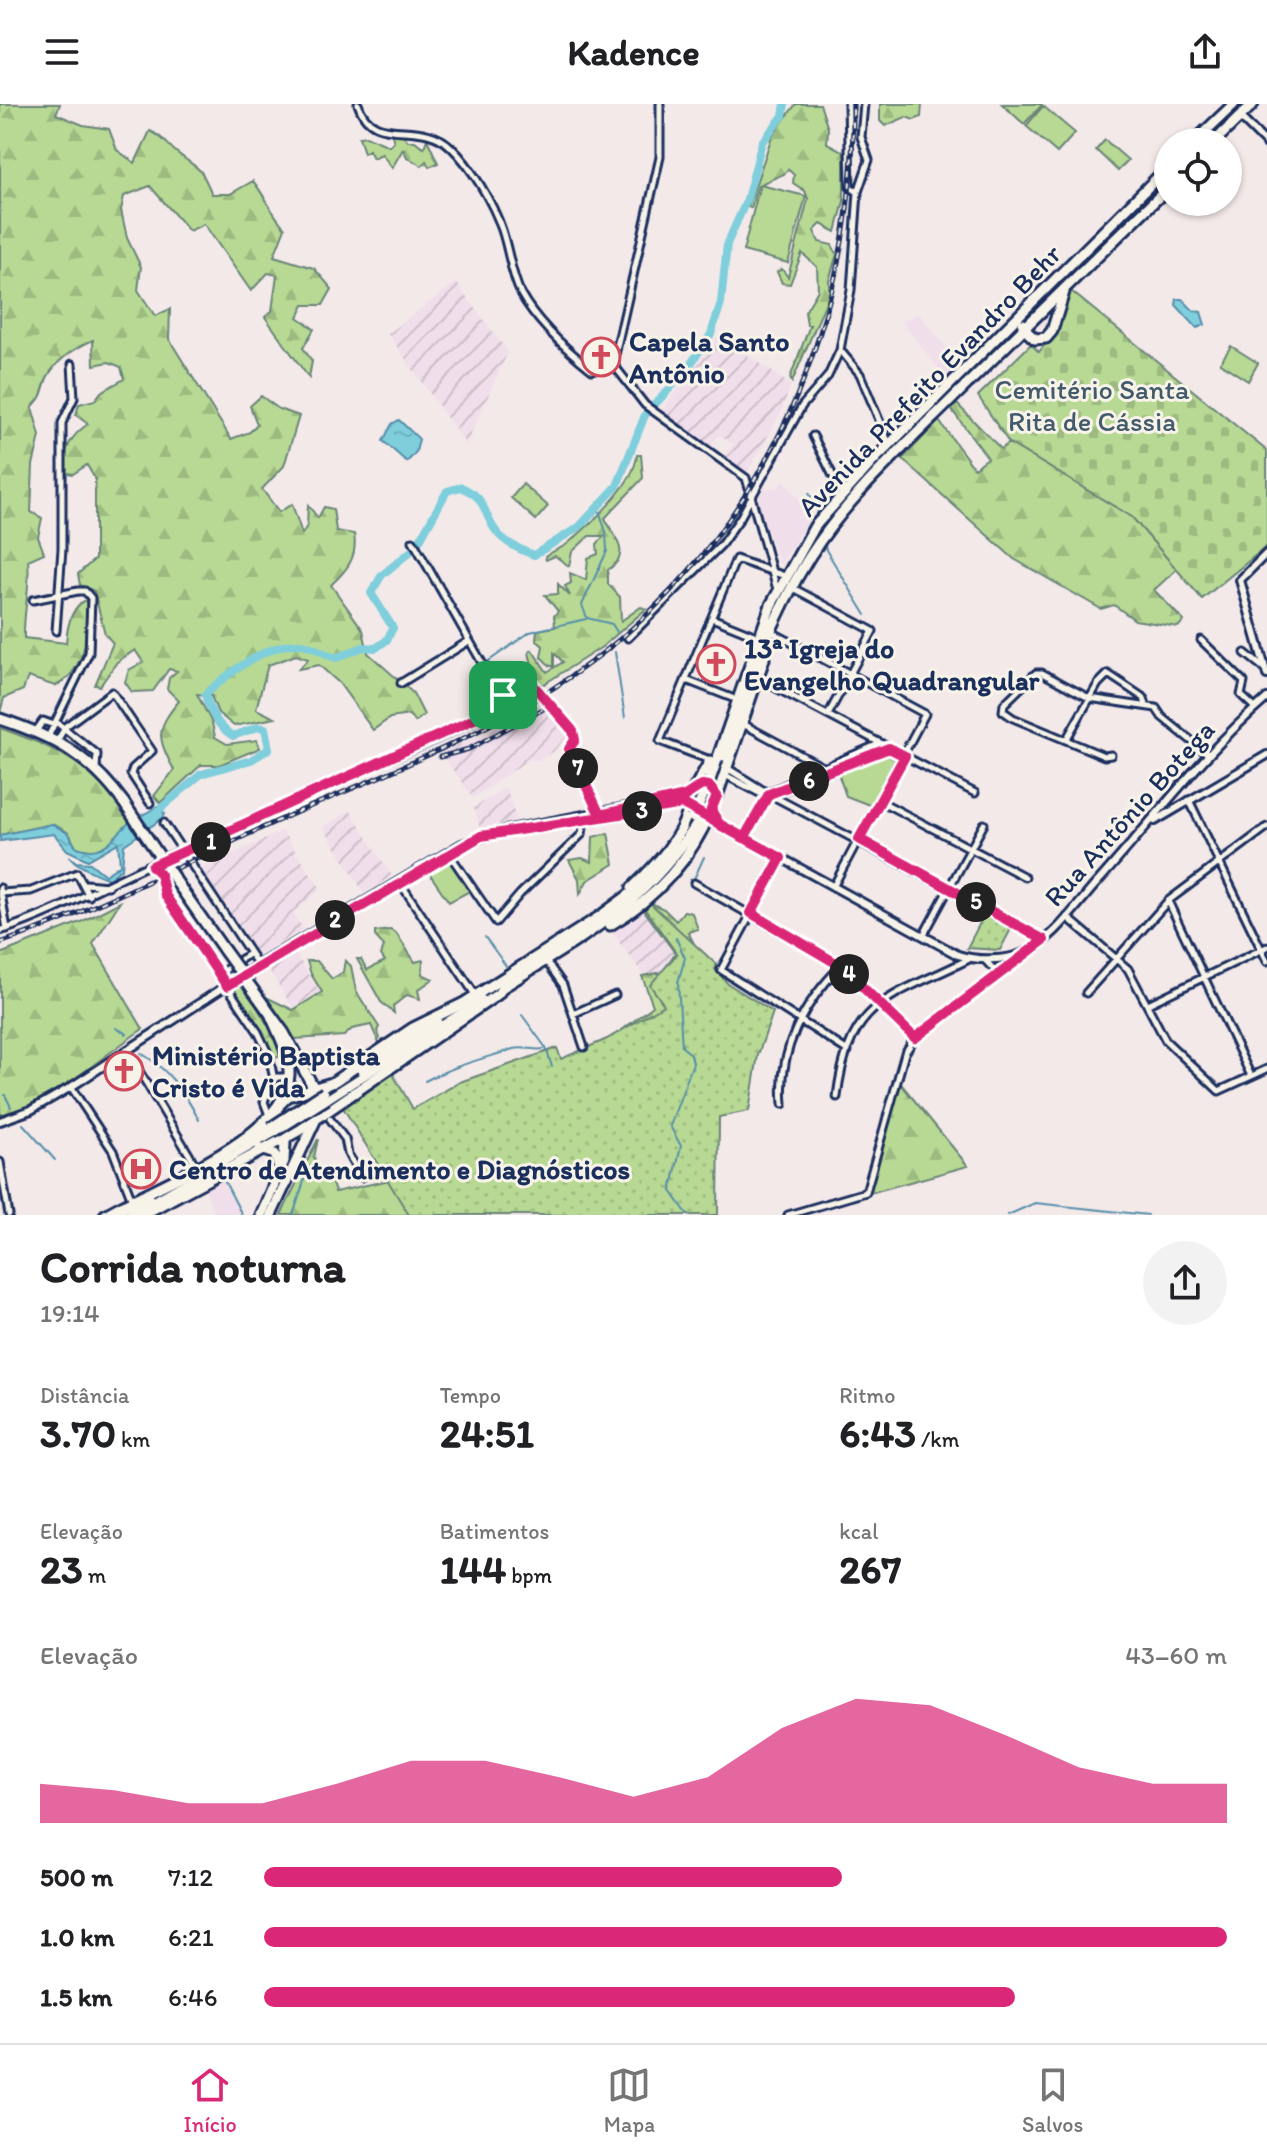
<!DOCTYPE html>
<html lang="pt">
<meta charset="utf-8">
<style>
body{margin:0;font-family:Itim,sans-serif;background:#f2f2f2;color:#202124;height:100vh;display:flex;flex-direction:column;font-size:30px;white-space:nowrap}
*{box-sizing:border-box;margin:0}
p{font-size:26px;color:#757577}
.icon{flex:none;width:44px;height:44px;fill:none;stroke:currentColor;stroke-width:2;stroke-linecap:round;stroke-linejoin:round}
.map{position:relative;height:1111px;overflow:hidden}
.panel{display:flex;flex-direction:column;background:#fff;flex:1}
.panel>*{flex:none}
.buttons{position:absolute;left:1154px;top:24px;display:grid;gap:16px}
.buttons a{display:grid;place-items:center;width:88px;height:88px;border-radius:50%;background:#fff;box-shadow:0 2px 6px #0004;font-size:40px}
.pin{position:absolute;display:grid;place-items:center;width:68px;height:68px;color:#fff;margin:-34px;border-radius:16px;box-shadow:0 4px 12px #0006}
.km{position:absolute;width:40px;height:40px;margin:-20px;border-radius:50%;background:#222;color:#fff;font-size:22px;line-height:40px;text-align:center}
.round{display:grid;place-items:center;flex:none;width:84px;height:84px;border-radius:42px;background:#f2f2f2}
.summary{display:flex;align-items:center;justify-content:space-between;height:136px;padding:0 40px}
h1{font-size:44px;font-weight:700;line-height:60px}
.figures{display:grid;grid-template-columns:repeat(3,1fr);gap:12px;height:136px;padding:8px 40px}
.figures div{display:grid;align-content:center}
.figures b{font-size:40px;font-weight:700}
.figures small{font-size:22px;font-weight:400}
.figures p{font-size:22px}
.chart{height:224px;padding:16px 40px}
.chart p{display:flex;justify-content:space-between}
.chart svg{width:100%;height:144px;margin-top:8px;fill:#db2777;opacity:.7}
ul{padding:0 40px;list-style:none;font-size:26px}
li{display:grid;grid-template-columns:128px 96px 1fr;align-items:center;height:60px}
li i{height:20px;border-radius:10px;background:#db2777}
header{display:flex;justify-content:space-between;align-items:center;height:104px;padding:0 40px;background:#fff;font-size:36px;font-weight:700}
.tab-bar{display:flex;justify-content:space-around;align-items:center;height:112px;border-top:2px solid #e0e0e0;background:#fff;font-size:22px;color:#757577}
.tab-bar a{display:grid;justify-items:center;gap:4px}
.tab-bar .selected{color:#db2777}
.map>svg:first-child{display:block}
.built{fill:#f0deea}
.industrial{fill:url(#industrial-furrows)}
.grass{fill:#b7d993;stroke:#698478;stroke-width:2}
.forest{fill:url(#forest-firs);stroke:#698478;stroke-width:2}
.cemetery{fill:url(#cemetery-stones);stroke:#698478;stroke-width:2}
.park{fill:url(#park-dots);stroke:#698478;stroke-width:2}
.water{fill:url(#water-ripples);stroke:#578eaa;stroke-width:2}
.lines{fill:none;stroke-linecap:round;stroke-linejoin:round}
.stream{stroke:#578eaa;stroke-width:2}
.river{stroke:#7fcedc;stroke-width:8}
.minor-casing{stroke:#1b2f5e;stroke-width:11}
.tertiary-casing{stroke:#1b2f5e;stroke-width:12}
.primary-casing{stroke:#1b2f5e;stroke-width:14}
.trunk-casing{stroke:#1b2f5e;stroke-width:15}
.minor{stroke:#f7f3e8;stroke-width:5}
.tertiary{stroke:#f7f3e8;stroke-width:6}
.primary{stroke:#f7f3e8;stroke-width:8}
.trunk{stroke:#f7f3e8;stroke-width:9}
.rail-casing{stroke:#1b2f5e;stroke-width:5}
.rail{stroke:#f7f3e8;stroke-width:2;stroke-dasharray:6;stroke-linecap:butt}
.primary-bridge-casing{stroke:#1b2f5e;stroke-width:14;stroke-linecap:butt}
.trunk-bridge-casing{stroke:#1b2f5e;stroke-width:15;stroke-linecap:butt}
.primary-bridge{stroke:#f7f3e8;stroke-width:8}
.trunk-bridge{stroke:#f7f3e8;stroke-width:9}
.route-casing{stroke:#fff;stroke-width:16}
.route{stroke:#db2777;stroke-width:10}
.labels{text-anchor:middle;stroke-width:6;stroke-linejoin:round;paint-order:stroke}
.poi-label{font-size:28px;font-weight:bold;fill:#1b2f5e;stroke:#f7f3e8;text-anchor:start}
.street-label{font-size:28px;fill:#1b2f5e;stroke:#f7f3e8}
.park-label{font-size:28px;fill:#425a6b;stroke:#f7f3e8}
</style>
<header><svg class="icon" aria-label="menu" viewBox="0 0 24 24"><path d="M4 6h16M4 12h16M4 18h16"/></svg>Kadence<svg class="icon" aria-label="share" viewBox="0 0 24 24"><path d="M12 15V3M7 8l5-5 5 5M5 13v7h14v-7"/></svg></header>
<div class="map">
<svg width="1267" height="1111" viewBox="0 0 1267 1111">
<defs>
<pattern id="industrial-furrows" width="10" height="10" patternUnits="userSpaceOnUse" patternTransform="scale(2)"><rect width="10" height="10" fill="#f0deea"/><path d="M-1 1l2-2M0 10L10 0M9 11l2-2" fill="none" stroke="#cdbfcb"/></pattern>
<pattern id="forest-firs" width="22" height="20" patternUnits="userSpaceOnUse" patternTransform="scale(2)"><rect width="22" height="20" fill="#b7d993"/><path d="M5 1l3.5 6h-7zM16 11l3.5 6h-7z" fill="#9dbb81"/></pattern>
<pattern id="cemetery-stones" width="16" height="16" patternUnits="userSpaceOnUse" patternTransform="scale(2)"><rect width="16" height="16" fill="#b7d993"/><path d="M2 7V4a2 2 0 0 1 4 0v3zM10 15v-3a2 2 0 0 1 4 0v3z" fill="#9dbb81"/></pattern>
<pattern id="park-dots" width="8" height="8" patternUnits="userSpaceOnUse" patternTransform="scale(2)"><rect width="8" height="8" fill="#b7d993"/><path d="M2 2h.1M6 6h.1" fill="none" stroke="#9dbb81" stroke-width="1.8" stroke-linecap="round"/></pattern>
<pattern id="water-ripples" width="26" height="14" patternUnits="userSpaceOnUse" patternTransform="scale(2)"><rect width="26" height="14" fill="#7fcedc"/><path d="M2 4q2-2 4 0t4 0M15 11q2-2 4 0t4 0" fill="none" stroke="#6db1bf"/></pattern>
</defs>
<rect width="100%" height="100%" fill="#f4e9e9"/>
<filter id="ink" filterUnits="userSpaceOnUse"><feTurbulence type="fractalNoise" baseFrequency=".0125" numOctaves="2"/><feDisplacementMap in="SourceGraphic" scale="16" xChannelSelector="R" yChannelSelector="G"/><feConvolveMatrix kernelMatrix="1 2 1 2 8 2 1 2 1" color-interpolation-filters="sRGB"/></filter>
<g filter="url(#ink)">
<path class="built" d="M918,209L961,261L946,274L902,218Z
M784,376L812,412L780,461L757,397L764,384H778Z
M220,1073L242,1111H215L204,1082Z"/>
<path class="industrial" d="M456,178L508,248L466,341L388,230Z
M719,231L791,281L781,308L748,368L725,352L733,340L719,331L711,342L661,307Z
M545,598L570,629L553,648L539,656H528L473,694L440,648L486,630Z
M506,683L517,716L480,725L474,704Z
M350,706L392,772L364,789L323,723Z
M282,727L321,785L293,808L303,825L256,854L199,766Z
M643,804L676,850L650,880L610,826Z
M295,849L320,888L293,904L269,866Z"/>
<path class="grass" d="M1002,0H1041L1042,1L1024,20Z
M1043,2L1075,29L1057,49L1026,22Z
M1105,36L1128,56L1118,67L1096,46Z
M760,81L806,92L788,159L743,147Z
M1231,242L1258,259L1248,277L1220,259Z
M523,380L548,402L536,416L511,394Z
M886,650L897,657L872,702L846,692L838,669Z
M449,753L472,786L449,798L427,766Z"/>
<path class="forest" d="M0,0H60L56,10L83,21L109,25L117,46L135,59L150,27C165,33 168,43 180,51C203,69 199,61 212,90H230L253,77C266,93 271,109 285,124L274,152L314,164L332,185L323,201H304L298,213L314,225L303,244L312,257L309,274L265,213L272,207L277,171L268,169L251,187L204,120L189,127L150,82L124,92L121,106L127,134L141,163L138,186L155,212L170,205L169,235L231,335L250,328L257,320L250,302L261,292L279,305L299,312L284,362L262,385L279,408L292,400L302,430L307,422L308,401L318,414L324,403L333,405L336,427L354,430C358,453 347,466 331,481L363,526L368,549L413,589L424,611L415,618L409,611L390,614L373,626L339,579L319,561L299,565L308,555L296,551L268,561L256,605L275,614L234,622L218,609L211,592L197,590L212,619L215,633L227,640L257,636L260,644L219,661H201L160,699L154,692L174,666C157,633 155,626 179,597L167,585L169,574L177,567L169,565L153,587L132,588L125,578L129,566L143,558L135,546L117,558L100,582L95,581L113,539L105,530L94,487L80,481L78,470L95,455V375L87,361L73,370L62,368C65,345 69,333 88,320L76,311L79,300L95,296L101,288L124,275L121,263L109,258L94,261L93,236C75,244 56,256 47,274C41,288 45,290 32,303L40,332L33,361L31,408L42,414L38,433L44,449L28,456C31,483 23,507 24,534L66,539C67,524 70,503 86,496C93,523 84,570 55,582L28,573L23,586L4,594L0,609Z
M796,0H820L828,25L827,39L844,48V97L836,128L821,120L814,127L819,138L832,141L837,150L829,176V191L792,278L790,274L810,221H807L805,208L818,186L817,163L802,149L790,180L782,179L777,168L782,165L788,173L808,95L805,87L793,79L794,71L788,65L784,70L758,81L751,104L748,103L772,32Z
M880,0H922L921,13L914,16L906,13L885,22L880,17Z
M402,29L408,37H415L424,44L427,35L438,59L429,63L426,57L422,62L407,53L403,45L392,64L382,50L373,54L369,46L364,49L359,33L366,32L389,42L394,38L392,31Z
M957,300L1001,345L1009,339L1132,413L1177,465L1154,486L1184,517L1178,523L1135,516L1114,501L1101,505L1014,455L902,355L939,317L974,364L988,354L951,305Z
M637,351H641L643,374L605,414C614,433 633,450 608,466V480L620,493L621,517L641,503L646,505L602,543L541,582L535,575L529,548L532,546L547,568L563,558L554,549V562H550L541,553L543,542L536,536L537,526L555,523L554,512L558,507L545,491L558,490V480L570,492L565,482L571,479L570,469L586,476L588,454L598,450L597,440L604,432H589L572,448L569,462L555,452L546,456L545,453C552,447 560,445 567,440C589,422 635,380 637,351Z
M0,624C64,647 91,661 131,717C121,730 94,759 76,742C71,738 73,734 69,730C66,726 57,723 52,720L0,731Z
M608,729L614,760L587,777L580,790L579,775L569,756L582,754L592,758L593,733Z
M120,798L93,840L143,925C99,954 53,999 0,1011V850L83,817Z
M651,799L664,805L676,817L684,807L692,809L698,825L688,828L702,855L595,986L621,927L653,902L642,872L663,868L675,849L643,805Z
M390,826L396,829L415,858L423,856L422,870L433,875L418,886L420,895L407,891L393,902L394,909L381,898L357,855H361L367,866L385,857L381,851L384,842L375,832V828Z
M345,856L351,862L356,887L379,923L377,927L380,934L378,937L371,921L352,925L344,932L294,935L266,893L293,906L322,888L311,870L307,857H317L332,875L343,868Z
M239,881L246,885L277,936L280,952L273,955L233,888Z
M897,975L968,1062L866,1090Z
M318,1035L314,1053L318,1065L328,1069L335,1088L394,1075L453,1111H281Z"/>
<path class="cemetery" d="M1071,187L1267,347V442L1202,495L1132,413L1009,339L978,292L1031,240L1039,248C1058,228 1059,211 1071,187Z"/>
<path class="park" d="M649,798L717,861L715,865L727,879L773,908L758,951L749,1007L719,1013L718,1111H409L342,1002L390,965L413,1005L460,978L557,944L561,955L607,935L664,901L650,881L677,850L644,804Z
M984,811L1011,825L1000,846L967,844Z"/>
<path class="water" d="M1177,195H1182L1194,207L1201,208L1205,221L1197,224L1176,201Z
M399,316L419,335L416,348L407,358L383,337L392,320Z
M158,702L165,710L163,714L124,741L122,764L109,775C98,771 75,761 69,752L76,758L90,759L105,771L120,761L118,739L88,756L67,746L54,730L0,737V731L52,720L69,730L75,742C104,755 112,733 130,718C138,712 150,708 158,702Z"/>
<g class="lines">
<path class="stream" d="M809,389L819,410
M598,403L606,428L607,447L582,501L587,514L612,520L617,528
M824,436L826,446L866,511
M615,548L625,614
M486,559L530,528L586,515
M693,777L704,753
M485,833L506,862
M676,834L685,854L678,878L682,943L691,950L693,959L670,1022L681,1042L671,1087L688,1111
M522,911L546,944L552,963
M116,924L127,930
M141,949C169,966 184,987 199,1016
M425,977C455,961 483,955 513,945C524,942 534,947 544,945
M5,991L11,1003
M23,1020L55,1056
M224,1076L242,1111
M293,1111L309,1062
M1008,1111L1035,1099L1148,1111"/>
<path class="river" d="M153,711L201,670L251,656L269,645L265,624L258,623L233,632C217,622 211,609 205,591C227,570 273,534 306,541C316,544 326,551 336,554L363,543L376,544L387,536L393,524L371,489L382,471L416,443L447,387L461,383C485,394 481,401 492,421C500,437 518,445 534,451L579,423L617,382L645,311L686,267L711,230L721,199L727,140L747,95L762,38L783,12L785,0"/>
<defs>
<path id="minor" d="M358,0C373,45 419,12 451,43C471,62 493,99 502,126C509,147 511,170 521,190C537,219 567,246 592,266L613,260
M848,0L850,83L858,88
M840,246L860,270L889,340
M613,260L645,301L746,374L776,482
M613,260L660,53V0
M813,332L842,390
M413,437L498,587L507,591L523,582H534L573,627L575,636L569,645L599,709
M793,484L873,527L828,611
M33,496L78,487H85L91,494L89,549L48,633
M712,514L754,531
M56,527L62,445V319L74,294L72,260
M772,528L925,610L833,783
M628,534L721,441L740,414L802,302L828,272L840,246L851,186L858,88L869,56L861,33L864,0
M1201,536L1244,578L1241,591L1255,604
M1245,549L1265,565
M759,575L975,689
M686,576L732,594
M401,579L469,537
M56,618L97,650L96,664
M743,620L823,663
M36,627L43,617L54,621
M1066,636L1098,580L1108,570L1144,594L1146,601
M57,637L66,622L112,588L152,647L133,664L131,670L150,699
M1111,651L1104,652L1013,614L1003,607L1004,600L1036,569H1042L1089,594L1156,604L1162,613L1209,651
M710,656L660,637L736,455L782,471
M727,664L769,690L1044,836
M725,671L763,691L776,690L889,644
M1189,696L1267,857
M880,697L1025,773
M164,719L258,861
M744,734L771,687L881,639
M448,748L496,818L520,790L582,730L584,714
M781,754L721,866L848,947
M152,762L160,770L165,791L258,928L269,951L274,976
M399,777L476,892
M694,779L841,862L915,934
M86,780L108,782
M0,784L7,825
M0,789L31,787L77,769L89,792
M1168,797L1251,972
M1067,813L1128,865L1166,937L1219,987L1267,965
M0,827C64,806 121,771 183,746C231,728 275,704 322,684C381,659 442,635 499,604L503,591
M923,832L984,720
M985,856L998,870
M546,857L563,881L584,943
M219,870L250,849
M1086,889L1168,797L1267,723
M1148,900L1267,843
M573,910L615,891
M127,947L196,1062
M71,983L113,1047L132,1096
M837,993C849,893 893,894 969,855
M783,1000C778,947 803,899 841,862
M269,1011L264,998L270,981L277,973H288
M330,1015L345,1035L348,1050L362,1073
M0,1058L9,1111
M788,1111L866,1088L905,949L915,934L1024,850"/>
<path id="tertiary" d="M1240,13L1267,40
M1267,449L1240,476L1267,571
M689,703L694,685L709,682L717,692L711,706
M600,711L607,713L683,700L958,851C977,857 1005,857 1024,849C1052,837 1074,805 1094,782C1151,719 1203,649 1267,594
M1155,717L1267,651
M0,1017L31,1006L71,983L258,861L462,740L505,726L685,692L691,688"/>
<path id="primary" d="M360,965L437,917
M327,995L482,896
M244,1038L271,1023
M118,1108L149,1093
M130,1111L273,1029"/>
<path id="trunk" d="M1194,38L1234,0
M1214,38L1253,0
M1023,220V224L1035,235L1046,234L1052,227L1064,188
M0,615C55,633 90,652 124,699
M724,652C747,583 771,514 810,452C849,391 905,342 956,291C1027,222 1097,152 1168,84
M710,676L771,501L815,422L874,356L1168,63
M694,685L710,657
M717,692L764,555
M180,783L224,846
M632,784C655,762 682,735 689,703
M610,821C655,795 692,754 711,706
M253,886L284,929L316,988
M260,1045L275,1050L279,1065
M105,1111C153,1082 287,1035 289,971C290,951 279,930 271,912
M142,1111L300,1026L498,890L503,883C586,830 643,803 699,717
M261,1111L284,1057L285,1039L275,1014L279,1001L288,992L332,979L413,924L464,899L599,813L641,782
M271,1111L315,1017"/>
</defs>
<use href="#minor" class="minor-casing"/>
<use href="#tertiary" class="tertiary-casing"/>
<use href="#primary" class="primary-casing"/>
<use href="#trunk" class="trunk-casing"/>
<use href="#minor" class="minor"/>
<use href="#tertiary" class="tertiary"/>
<use href="#primary" class="primary"/>
<use href="#trunk" class="trunk"/>
<defs>
<path id="rail" d="M440,653L469,645L545,604
M0,839C98,806 192,755 286,713C377,673 472,637 555,583C753,456 856,230 853,0"/>
</defs>
<use href="#rail" class="rail-casing"/>
<use href="#rail" class="rail"/>
<defs>
<path id="primary-bridge" d="M271,1023L324,988
M273,1029L327,995"/>
<path id="trunk-bridge" d="M124,699L180,783
M693,714L710,676
M224,846L253,886"/>
</defs>
<use href="#primary-bridge" class="primary-bridge-casing"/>
<use href="#trunk-bridge" class="trunk-bridge-casing"/>
<use href="#primary-bridge" class="primary-bridge"/>
<use href="#trunk-bridge" class="trunk-bridge"/>
</g>
</g>
<g class="lines" filter="url(#ink)">
<defs>
<path id="route" d="M503,591L501,601L494,606L152,762L160,770L165,791L227,882L481,732L683,700L781,754L751,809L841,862L915,934L1044,836L859,735L905,652L889,644L769,690L744,734L720,721L711,706L717,692L709,682L702,681L685,692L600,711L569,645L575,636L573,627L534,582L527,581L503,591"/>
</defs>
<use href="#route" class="route-casing"/>
<use href="#route" class="route"/>
</g>
<defs>
<symbol id="church-ring" viewBox="-11 -11 22 22"><circle r="9.5" fill="#f7f3e8" stroke="#d1495b" stroke-width="1.5"/><path d="M-1.2-6h2.4v3.5h3.3v2.4h-3.3V6h-2.4V-.1h-3.3v-2.4h3.3Z" fill="#d1495b"/></symbol>
<symbol id="hospital-ring" viewBox="-11 -11 22 22"><circle r="9.5" fill="#f7f3e8" stroke="#d1495b" stroke-width="1.5"/><path d="M-5-5h3v3.5h4V-5h3V5h-3V1.5h-4V5h-3Z" fill="#d1495b"/></symbol>
</defs>
<g fill-rule="evenodd">
<use href="#church-ring" x="579" y="231" width="44" height="44"/>
<use href="#church-ring" x="694" y="538" width="44" height="44"/>
<use href="#church-ring" x="102" y="945" width="44" height="44"/>
<use href="#hospital-ring" x="119" y="1043" width="44" height="44"/>
</g>
<g class="labels">
<g class="poi-label">
<text x="629" y="247">Capela Santo<tspan x="629" dy="32">Antônio</tspan></text>
<text x="744" y="554">13ª Igreja do<tspan x="744" dy="32">Evangelho Quadrangular</tspan></text>
<text x="152" y="961">Ministério Baptista<tspan x="152" dy="32">Cristo é Vida</tspan></text>
<text x="169" y="1075">Centro de Atendimento e Diagnósticos</text>
</g>
<g class="street-label">
<text transform="translate(929 276) rotate(-46)" y="10">Avenida Prefeito Evandro Behr</text>
<text transform="translate(1129 709) rotate(-48)" y="10">Rua Antônio Botega</text>
</g>
<g class="park-label">
<text x="1092" y="295">Cemitério Santa<tspan x="1092" dy="32">Rita de Cássia</tspan></text>
</g>
</g>
</svg>
<div class="buttons">
<a><svg class="icon" aria-label="locate" viewBox="0 0 24 24"><circle cx="12" cy="12" r="6"/><path d="M12 2v4M12 18v4M2 12h4M18 12h4"/></svg></a>
</div>
<div class="pin" style="left:503px;top:591px;background:#1e9e55"><svg class="icon" aria-label="arrive" viewBox="0 0 24 24"><path d="M6 21V4h12l-3 4 3 4H6"/></svg></div>
<b class="km" style="left:211px;top:738px">1</b>
<b class="km" style="left:335px;top:816px">2</b>
<b class="km" style="left:642px;top:707px">3</b>
<b class="km" style="left:849px;top:870px">4</b>
<b class="km" style="left:976px;top:798px">5</b>
<b class="km" style="left:809px;top:677px">6</b>
<b class="km" style="left:578px;top:664px">7</b>
</div>
<section class="panel">
<div class="summary"><div><h1>Corrida noturna</h1><p>19:14</p></div><a class="round"><svg class="icon" aria-label="share" viewBox="0 0 24 24"><path d="M12 15V3M7 8l5-5 5 5M5 13v7h14v-7"/></svg></a></div>
<div class="figures">
<div><p>Distância</p><b>3.70<small> km</small></b></div>
<div><p>Tempo</p><b>24:51</b></div>
<div><p>Ritmo</p><b>6:43<small> /km</small></b></div>
</div>
<div class="figures">
<div><p>Elevação</p><b>23<small> m</small></b></div>
<div><p>Batimentos</p><b>144<small> bpm</small></b></div>
<div><p>kcal</p><b>267</b></div>
</div>
<div class="chart"><p><span>Elevação</span>43–60 m</p>
<svg viewBox="0 0 160 44" preserveAspectRatio="none"><path d="M0 44V32L10 34L20 38L30 38L40 32L50 25L60 25L70 30L80 36L90 30L100 15L110 6L120 8L130 17L140 27L150 32L160 32V44z"/></svg>
</div>
<ul>
<li><b>500 m</b>7:12<i style="width:60%"></i></li>
<li><b>1.0 km</b>6:21<i style="width:100%"></i></li>
<li><b>1.5 km</b>6:46<i style="width:78%"></i></li>
</ul>
</section>
<nav class="tab-bar">
<a class="selected"><svg class="icon" aria-label="home" viewBox="0 0 24 24"><path d="M3 11l9-7 9 7M6 9v11h12V9"/></svg>Início</a>
<a><svg class="icon" aria-label="map" viewBox="0 0 24 24"><path d="M3 6l6-2 6 2 6-2v14l-6 2-6-2-6 2zM9 4v14M15 6v14"/></svg>Mapa</a>
<a><svg class="icon" aria-label="saved" viewBox="0 0 24 24"><path d="M7 4h10v16l-5-4-5 4z"/></svg>Salvos</a>
</nav>
